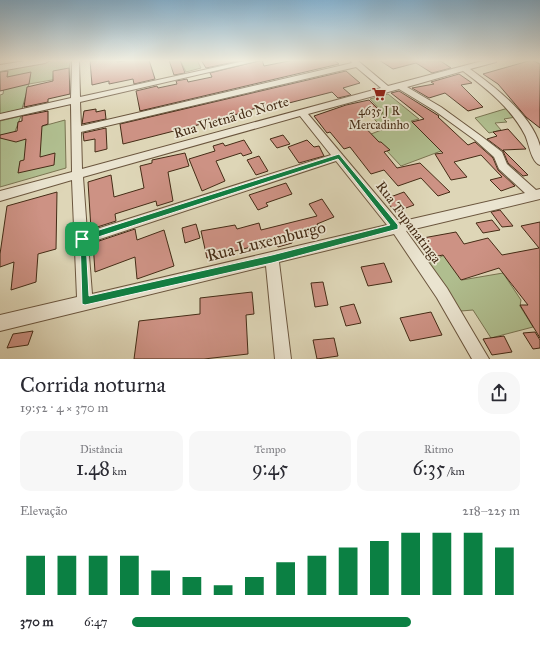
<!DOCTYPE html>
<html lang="pt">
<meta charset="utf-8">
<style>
body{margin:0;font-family:"IM FELL Great Primer",serif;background:#f7f7f7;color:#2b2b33;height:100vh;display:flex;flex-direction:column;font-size:15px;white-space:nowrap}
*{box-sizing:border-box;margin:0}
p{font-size:13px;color:#7c7c81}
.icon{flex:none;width:22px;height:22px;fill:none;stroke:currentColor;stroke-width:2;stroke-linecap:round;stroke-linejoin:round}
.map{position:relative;height:359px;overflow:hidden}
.details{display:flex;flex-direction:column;background:#fff;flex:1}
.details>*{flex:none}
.pin{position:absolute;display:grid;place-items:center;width:34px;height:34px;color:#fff;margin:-17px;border-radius:8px;box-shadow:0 2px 6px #0006}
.round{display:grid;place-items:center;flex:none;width:42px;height:42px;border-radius:16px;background:#f7f7f7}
.head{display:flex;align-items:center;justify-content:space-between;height:68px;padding:0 20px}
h1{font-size:22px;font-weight:600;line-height:30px}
.figures{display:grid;grid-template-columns:repeat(3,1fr);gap:6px;height:68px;padding:4px 20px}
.figures div{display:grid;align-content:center;border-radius:10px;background:#f7f7f7;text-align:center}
.figures b{font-size:20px;font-weight:600}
.figures small{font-size:11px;font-weight:400}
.figures p{font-size:11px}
.chart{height:112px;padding:8px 20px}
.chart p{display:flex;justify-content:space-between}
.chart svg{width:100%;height:72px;margin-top:4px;stroke:#0b8043;stroke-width:6}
ul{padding:0 20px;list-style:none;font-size:13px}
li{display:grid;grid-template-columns:64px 48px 1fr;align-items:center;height:30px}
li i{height:10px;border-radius:5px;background:#0b8043}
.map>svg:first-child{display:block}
.green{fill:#b0be8f;stroke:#7a7552}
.building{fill:#cd9284;stroke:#452c16}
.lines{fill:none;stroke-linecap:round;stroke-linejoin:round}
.minor-casing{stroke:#6b563e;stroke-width:2}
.tertiary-casing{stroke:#6b563e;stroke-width:2}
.minor{fill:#eae4d0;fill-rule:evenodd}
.tertiary{fill:#eae4d0;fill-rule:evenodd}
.route{fill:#0b8043;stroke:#fff;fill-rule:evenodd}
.labels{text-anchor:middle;stroke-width:3.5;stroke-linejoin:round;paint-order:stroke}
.far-poi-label{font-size:12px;fill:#452c16;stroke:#eae4d0}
.street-label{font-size:14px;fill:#452c16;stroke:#eae4d0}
.near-street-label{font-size:17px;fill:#452c16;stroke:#eae4d0}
</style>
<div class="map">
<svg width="540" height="359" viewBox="0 0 540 359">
<rect width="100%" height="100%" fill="#ded6b7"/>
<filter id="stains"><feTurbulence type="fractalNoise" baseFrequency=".005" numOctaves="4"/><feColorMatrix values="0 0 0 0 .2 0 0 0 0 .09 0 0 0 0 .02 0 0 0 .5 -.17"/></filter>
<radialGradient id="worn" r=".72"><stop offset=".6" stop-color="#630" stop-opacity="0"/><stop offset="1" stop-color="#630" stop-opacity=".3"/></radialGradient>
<path class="green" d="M54,60H70L69,77L29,84L22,109L0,114V95L3,94L7,68Z
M180,60H197L201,68L186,72Z
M388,94L419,119L411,121L441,151L401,166L371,134L384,129L374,119L383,113L370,99Z
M508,108L516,117L504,119L507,122L495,123L501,130L489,133L475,118Z
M21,116L14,134L65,120L66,168L0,187V121Z
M444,255L462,280L503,273L521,300L520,306L533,327L491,338L473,310L461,311L429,263Z"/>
<path class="building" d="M90,60H117V62L130,60H149L155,79L134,84L133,79L109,84V81L92,85Z
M169,60H180L185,73L174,75Z
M201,60H244L206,68Z
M262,60L264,66L294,60H334L339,64L140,111L136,91L157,86L158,88L177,84L176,81L187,79L188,82L212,77L210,73Z
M379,60H439L451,68L432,73L416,63L393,69Z
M532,60L540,64V128L526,117L498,84L483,74Z
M69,68L70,94L48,99V102L24,107L27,87L53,81V71Z
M8,71L7,77L31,72L29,84L0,91V72Z
M346,71L360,83L343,88L351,95L338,98L332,92L285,104L283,103L253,109L225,118L123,144L120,124Z
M459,74L472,83L461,85L483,107L468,111L445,93L429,98L412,88L434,84L431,82Z
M399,91L439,116L438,117L468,145L475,142L493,158L498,170L515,186L501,191L490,180L502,177L481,155L454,162L467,177L451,180L435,154L443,153L412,122L424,119L391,93Z
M369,100L380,111L357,119L379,142H381L390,150L384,152L397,168L420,163L450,192L438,196L421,178L398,186L384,170L371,174L350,147L344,149L330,132L327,133L314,116L346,105Z
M96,109V112L105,110L106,119L82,124L84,111Z
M48,111V124L42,126L40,157L55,153L54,165L18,173L20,161L24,160L26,139L16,142L0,138V135L17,131L18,122L22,121V116Z
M106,128L107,149L95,152V139L84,141L83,133Z
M508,129L526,149L503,150L528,175L523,176L508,163L503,151L487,139L497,136L493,132Z
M283,135L290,144L277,148L270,139Z
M244,140L252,153L243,156L241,153L216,161L225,181L202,191L189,159L215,151L213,146L223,143L225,146Z
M307,140L314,147L319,146L324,156L299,163L288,147Z
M185,153L189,166L168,172L173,201L157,206L156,201L115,214L116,221L91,229L88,182L111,175L114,197L144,188L140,166L152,163V160Z
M259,156L268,171L256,175L247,160Z
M286,183L292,194L266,203L268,206L258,210L249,195Z
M57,192L56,249L38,254L36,282L11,290L14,262L0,267V254L7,206Z
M404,192L414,205L395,212L385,199Z
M322,199L334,217L317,224L320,231L291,239L292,243L278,247L275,241L207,258L201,231L235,225L237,229L259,223L261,230L317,216L309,204Z
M500,210L513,226L502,227L491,212Z
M492,220L500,230L483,233L476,223Z
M540,222V338L520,305H528L499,268L461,280L443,255L433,257L423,238L456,232L464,244L488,238L502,255L539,248L521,226Z
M196,224L200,238L185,243L182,228Z
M135,229L137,240L164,230L174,266L137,279L135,257L95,272L93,243Z
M384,263L392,282L368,286L361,267Z
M323,282L328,305L315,307L311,283Z
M252,292L254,314L246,315L248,354L204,359H134L139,321L200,314V298Z
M354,304L361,323L346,326L340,307Z
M431,312L442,335L410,341L400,318Z
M33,331L28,345L7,348L13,334Z
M535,332L540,340V348L533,349L523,333Z
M504,336L512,352L492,355L483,339Z
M334,338L338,356L317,359L313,340Z"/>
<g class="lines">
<defs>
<path id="minor" d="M72,60H79L80,97L249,60H261L80,102L81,126L352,63L350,60H357L388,86L486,60H496V62L470,69C495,87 532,115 540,146C540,152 540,159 540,165C531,162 529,143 525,135C511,108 487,89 463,71L407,87L441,107L481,136L502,152L507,164L536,190L540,189V199L406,231L447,288L489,359H472L437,298L394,234L279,262L291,359H275L266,266L0,331V315L77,297L72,180L0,201V191L72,172L71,104L0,120V114L71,98ZM356,67L381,88L82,169L81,132ZM399,89L435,111L475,140L494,157L499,169L525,193L399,222L308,114ZM300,116L331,155L87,232L83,177ZM336,161L387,225L92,294L88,243Z"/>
<path id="tertiary" d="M31,60H50L45,63L0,71V65Z"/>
</defs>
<use href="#minor" class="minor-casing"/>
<use href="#tertiary" class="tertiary-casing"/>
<use href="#minor" class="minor"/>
<use href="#tertiary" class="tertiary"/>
</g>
<linearGradient id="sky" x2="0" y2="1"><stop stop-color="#87b5d4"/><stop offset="0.55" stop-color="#f0eddf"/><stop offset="1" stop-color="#f0eddf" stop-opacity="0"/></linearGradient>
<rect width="540" height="110" fill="url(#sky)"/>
<path class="route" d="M339,154L398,225V229L272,263L85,305L82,304L80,236ZM338,159L390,225L272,255L89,296L86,241Z"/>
<defs>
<symbol id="supermarket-bare" viewBox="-9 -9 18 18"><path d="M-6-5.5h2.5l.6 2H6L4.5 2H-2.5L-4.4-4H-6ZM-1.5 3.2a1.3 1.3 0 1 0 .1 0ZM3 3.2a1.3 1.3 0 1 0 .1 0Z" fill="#8f2418" stroke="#eae4d0" stroke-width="2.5" paint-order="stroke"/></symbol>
</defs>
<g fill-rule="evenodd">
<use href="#supermarket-bare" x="369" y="84" width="20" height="20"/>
</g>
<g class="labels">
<g class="far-poi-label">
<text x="379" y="115">4635 J R<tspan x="379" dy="14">Mercadinho</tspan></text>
</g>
<g class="street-label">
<text transform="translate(231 117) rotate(-16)" y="5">Rua Vietnã do Norte</text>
<text transform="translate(409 222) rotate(53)" y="5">Rua Tupanatinga</text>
</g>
<g class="near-street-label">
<text transform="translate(266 241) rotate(-14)" y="6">Rua Luxemburgo</text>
</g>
</g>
<rect width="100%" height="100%" filter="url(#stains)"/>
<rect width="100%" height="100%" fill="url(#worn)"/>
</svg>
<div class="pin" style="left:82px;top:239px;background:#1e9e55"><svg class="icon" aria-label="arrive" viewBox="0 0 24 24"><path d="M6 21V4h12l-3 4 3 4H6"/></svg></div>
</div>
<section class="details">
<div class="head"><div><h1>Corrida noturna</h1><p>19:52 · 4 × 370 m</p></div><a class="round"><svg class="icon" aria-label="share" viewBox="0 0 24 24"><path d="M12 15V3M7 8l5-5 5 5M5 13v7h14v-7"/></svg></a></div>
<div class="figures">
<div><p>Distância</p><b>1.48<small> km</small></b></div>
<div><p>Tempo</p><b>9:45</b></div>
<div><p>Ritmo</p><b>6:35<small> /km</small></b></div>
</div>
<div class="chart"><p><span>Elevação</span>218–225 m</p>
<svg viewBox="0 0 160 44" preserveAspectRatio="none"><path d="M5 44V20M15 44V20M25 44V20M35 44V20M45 44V29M55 44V33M65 44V38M75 44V33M85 44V24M95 44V20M105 44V15M115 44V11M125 44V6M135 44V6M145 44V6M155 44V15"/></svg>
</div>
<ul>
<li><b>370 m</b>6:47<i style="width:72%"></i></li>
</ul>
</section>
